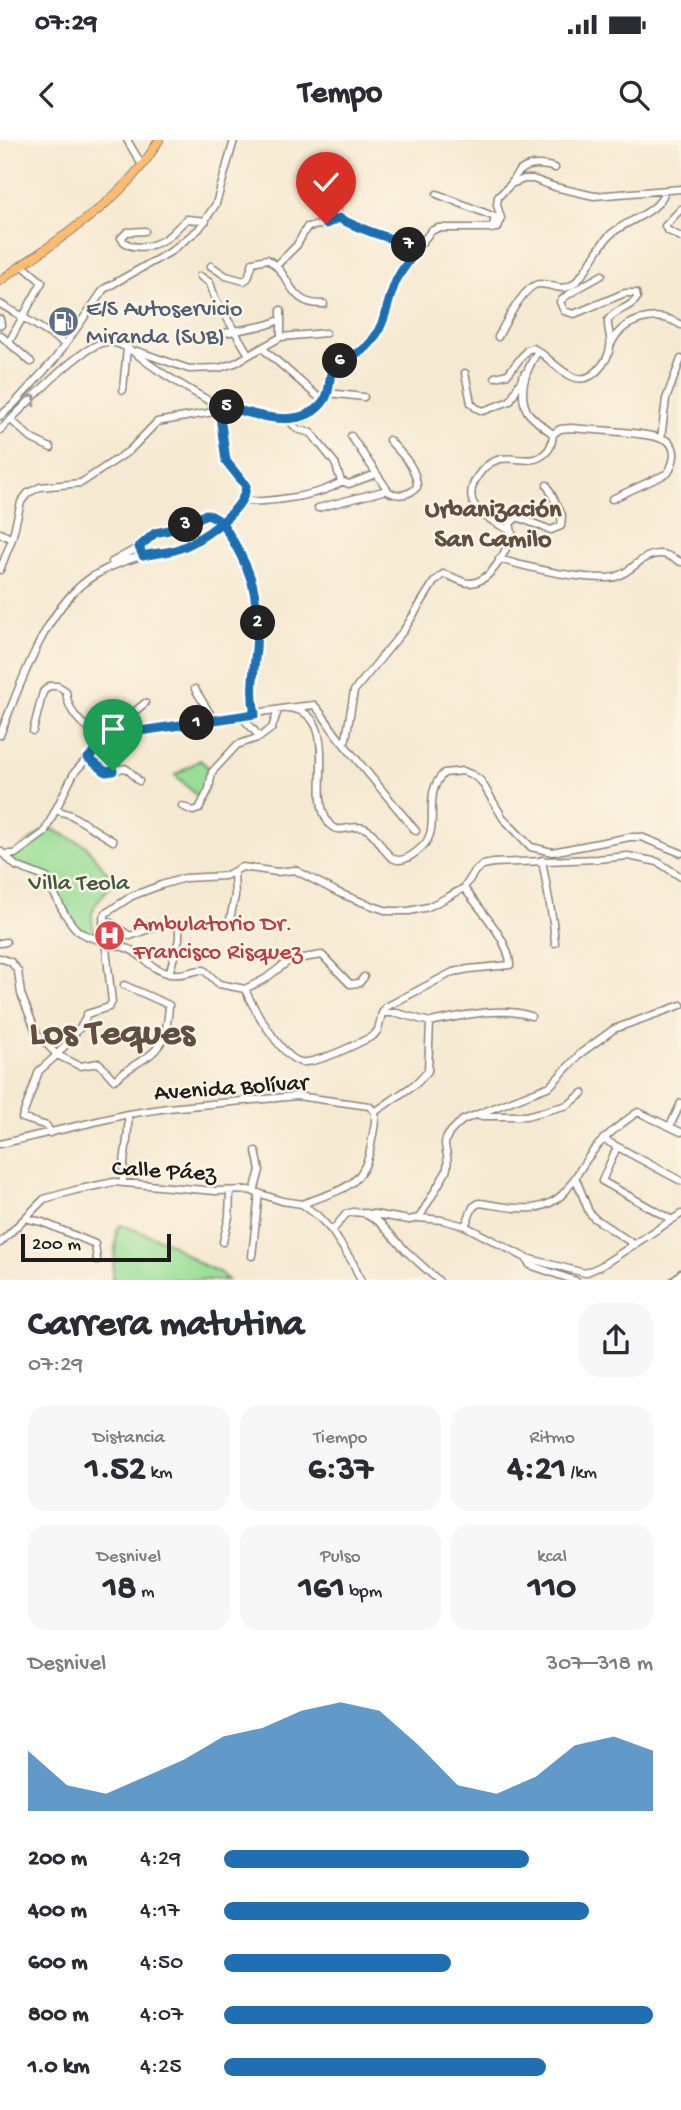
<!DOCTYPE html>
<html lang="es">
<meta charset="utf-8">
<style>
body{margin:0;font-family:"Gochi Hand",sans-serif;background:#f7f7f7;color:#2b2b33;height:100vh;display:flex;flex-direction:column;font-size:26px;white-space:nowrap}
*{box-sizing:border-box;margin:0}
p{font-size:23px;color:#7c7c81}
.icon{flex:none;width:38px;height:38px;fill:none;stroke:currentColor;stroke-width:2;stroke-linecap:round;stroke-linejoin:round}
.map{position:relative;height:1140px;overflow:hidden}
.sheet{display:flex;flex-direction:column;background:#fff;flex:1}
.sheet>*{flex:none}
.scale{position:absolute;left:21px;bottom:18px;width:150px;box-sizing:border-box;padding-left:7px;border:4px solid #1c1c1c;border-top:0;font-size:19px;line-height:24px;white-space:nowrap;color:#1c1c1c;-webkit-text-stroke:5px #fcf5e5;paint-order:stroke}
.pin{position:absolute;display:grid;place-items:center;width:60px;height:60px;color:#fff;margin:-72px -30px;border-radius:50% 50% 50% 0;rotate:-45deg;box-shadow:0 0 7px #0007}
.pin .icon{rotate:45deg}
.km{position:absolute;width:35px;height:35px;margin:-18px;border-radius:50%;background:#222;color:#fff;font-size:19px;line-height:35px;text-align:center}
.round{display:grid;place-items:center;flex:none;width:74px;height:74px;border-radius:21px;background:#f7f7f7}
.overview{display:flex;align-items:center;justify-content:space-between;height:119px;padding:0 28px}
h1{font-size:38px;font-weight:700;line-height:52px}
.stats{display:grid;grid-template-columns:repeat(3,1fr);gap:10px;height:119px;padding:7px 28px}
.stats div{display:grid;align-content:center;border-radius:18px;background:#f7f7f7;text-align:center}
.stats b{font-size:35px;font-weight:700}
.stats small{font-size:19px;font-weight:400}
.stats p{font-size:19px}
.chart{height:196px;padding:14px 28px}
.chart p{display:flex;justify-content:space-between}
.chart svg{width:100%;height:126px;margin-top:7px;fill:#1f6fb2;opacity:.7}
ul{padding:0 28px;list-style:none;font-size:23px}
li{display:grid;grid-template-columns:112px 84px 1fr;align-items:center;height:52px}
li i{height:18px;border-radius:9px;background:#1f6fb2}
.status{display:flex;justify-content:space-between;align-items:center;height:49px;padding:0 35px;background:#fff;direction:ltr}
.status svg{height:19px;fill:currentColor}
header{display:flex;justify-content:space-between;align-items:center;height:91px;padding:0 28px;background:#fff;font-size:32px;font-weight:700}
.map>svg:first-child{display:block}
.green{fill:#9ade96;stroke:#5b7d59;stroke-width:2}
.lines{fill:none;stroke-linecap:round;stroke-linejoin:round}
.minor-casing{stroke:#898276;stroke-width:9}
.major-casing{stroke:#898276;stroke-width:10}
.minor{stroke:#fff;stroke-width:6}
.major{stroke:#febc70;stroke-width:8}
.minor-bridge-casing{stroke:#898276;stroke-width:9;stroke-linecap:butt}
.minor-bridge{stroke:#fff;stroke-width:6}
.oneway{stroke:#999}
.route-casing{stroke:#fff;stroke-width:14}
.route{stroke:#1f6fb2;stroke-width:9}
.labels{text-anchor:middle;stroke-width:5;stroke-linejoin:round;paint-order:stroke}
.service-label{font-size:24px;fill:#4e5e75;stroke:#fcf5e5;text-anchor:start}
.park-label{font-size:24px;fill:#425641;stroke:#fcf5e5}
.health-label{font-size:24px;fill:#be3a42;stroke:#fcf5e5;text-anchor:start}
.street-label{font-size:24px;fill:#1c1c1c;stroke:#fcf5e5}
.neighbourhood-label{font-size:26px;font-weight:bold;fill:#604e43;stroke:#fcf5e5}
.town-label{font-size:38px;font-weight:bold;fill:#604e43;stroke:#fcf5e5}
</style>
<div class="status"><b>07:29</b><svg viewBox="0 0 49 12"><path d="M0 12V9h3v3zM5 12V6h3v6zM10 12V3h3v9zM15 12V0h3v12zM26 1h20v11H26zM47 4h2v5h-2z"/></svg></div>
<header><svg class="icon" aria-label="back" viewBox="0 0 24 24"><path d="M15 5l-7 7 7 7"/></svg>Tempo<svg class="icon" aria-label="search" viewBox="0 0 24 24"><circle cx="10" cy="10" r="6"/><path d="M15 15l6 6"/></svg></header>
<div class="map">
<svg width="681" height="1141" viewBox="0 0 681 1141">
<rect width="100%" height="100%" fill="#fcf5e5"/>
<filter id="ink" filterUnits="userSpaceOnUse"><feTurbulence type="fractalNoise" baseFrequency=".0143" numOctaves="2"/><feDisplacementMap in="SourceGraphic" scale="14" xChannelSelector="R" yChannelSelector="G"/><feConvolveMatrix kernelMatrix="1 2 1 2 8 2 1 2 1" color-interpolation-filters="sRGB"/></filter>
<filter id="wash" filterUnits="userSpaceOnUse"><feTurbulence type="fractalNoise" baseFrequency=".00686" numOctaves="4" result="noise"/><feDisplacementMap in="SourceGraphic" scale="28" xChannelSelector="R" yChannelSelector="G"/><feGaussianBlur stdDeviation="1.57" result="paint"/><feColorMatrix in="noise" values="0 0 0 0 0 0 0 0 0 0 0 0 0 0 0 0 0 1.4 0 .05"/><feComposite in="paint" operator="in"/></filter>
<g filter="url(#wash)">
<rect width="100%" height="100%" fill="#f6e9d1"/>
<path class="green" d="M200,620L209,628L205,653L196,655L175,635Z
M48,687L85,705L115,742C108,750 93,762 92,775C91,780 94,786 94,792L90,798L78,791L47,738L9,721L11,715Z
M121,1085L168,1102L199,1123L219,1132L228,1140H112L117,1089Z"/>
</g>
<g filter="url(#ink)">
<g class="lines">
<defs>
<path id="minor" d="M127,0L142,25
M511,44C519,24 536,22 555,28
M333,46L339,78C364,92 391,97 417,109
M437,54L495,77L492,89
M681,69L665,86L667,90L681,97
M145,91L127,92L121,98C130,112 152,107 165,99C173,94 179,85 187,79L206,81
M277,125L297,105L307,87L326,84L339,78
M211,126L226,136L244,141L248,138L253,122L267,119C292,133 287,166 324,164
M200,136L210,143L215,158L249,215
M0,164L23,177L65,204
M281,170V197
M0,179L1,185
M219,194L267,185L280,180
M0,195L31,222
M498,197C504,185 525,143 540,144C551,144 561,152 572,145C587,135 596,107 611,94C628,79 658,74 665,51
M9,202L42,142L22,125
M611,204C623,178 658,170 681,185
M262,208L324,262
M137,211L189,229L219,228L235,223L281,197L326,193
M465,233L471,263L476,268L483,271L510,261L525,233
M495,237L508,234L527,210L533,208L538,211
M123,250L127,208
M328,253L364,257
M217,264C236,269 290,285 307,277C312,274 320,267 323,262C332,252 326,237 334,227C341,216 362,216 373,200C386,182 387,159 397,140C405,123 419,106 431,91L438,88H498L501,78L497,65L498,57L511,44L524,39H533L555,47L594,56L681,49
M0,276L12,266L55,219L104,149L170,112L199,89L216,64L234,0
M288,279L297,289L311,293L335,323L341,341L349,344L376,334
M11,280L32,299L51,308
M0,290C20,272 83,201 108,202C127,203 140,218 155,228C174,241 195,253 215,264L219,268L227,321L246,347C246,361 236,368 226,377C214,388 202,398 187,405C175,411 163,412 151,414C131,418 112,425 95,435C46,464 21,544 0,595
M553,294L560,289L571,288C590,290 658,292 669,302C678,311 673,324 668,333L612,359
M351,296L389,352C398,357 410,355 417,347C417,328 402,314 389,300
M661,299L666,259L681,219
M243,360C259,365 330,354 341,341
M318,368L387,350
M227,389C253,434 260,456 256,508C254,531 250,552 255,574
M512,392L510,384L517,377L551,390L561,386L562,375L547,345
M0,393L12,399
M499,419C534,429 571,438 607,438C630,438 640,412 661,414C667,414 675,419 681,422
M112,422L143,405L155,393L183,387L202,376L212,375
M0,430L12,399L21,362L28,353L40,347L81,343L129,311L157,282L219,271
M195,549L214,580
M288,568L314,565C325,576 332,591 342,602L346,599L354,551L404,490L434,442L443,434C453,436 461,443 470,443C492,442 507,410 512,392C490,379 458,367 477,337C482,329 488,323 497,320C511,315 527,324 540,317C550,311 552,305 553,294C545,288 532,279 527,271C517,250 527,228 538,211C557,224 576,252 597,231C604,224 609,216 610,207C612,198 607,189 608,180C615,169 630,169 637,158L636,153H625L574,174L564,171L560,162C565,154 591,142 602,135
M33,591L43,552L49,546H58L66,551C67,565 76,582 90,588C97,591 104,592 111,597
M105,593L121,583L145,563
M260,597L272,588L278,570
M342,602L416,691
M88,618L108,633C127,626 124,625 139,641
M182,666L193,671L199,669L209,649L212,632L237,605L260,597L241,576
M56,670L71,675L113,701
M0,711L16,726L47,738C55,755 63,775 76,789C85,799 116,803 131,810C147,819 152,831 172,834C184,836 192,830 204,830L219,844L245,849C252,866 283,919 301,922C318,924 357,904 373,896L378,890L382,873H397L430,882L428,931L418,942L375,972
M6,714H15L44,693L74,633L93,612L111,597L120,594L288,568C340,572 312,645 324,674C334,701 347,683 364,688C386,696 385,742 422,707C443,687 420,656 444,633L463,631L473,635L481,641L503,678L531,707L552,712L630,697H641L681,713
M542,720L553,782L555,803
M103,778L130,796L160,785
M229,784L235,756L234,731
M0,803L6,802
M0,818L11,822L18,831L21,854L37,894L57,915L39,931L22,978L47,986L50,993
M169,834L179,799V783
M124,845L169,865C166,920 148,911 114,940L99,923L80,926L57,915L82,885L87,874L109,867L112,862L103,782L106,773L132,756L161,745L185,738L225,736L242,727L277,732L295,730L339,753L367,764L388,771H409L428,767L448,757L464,748L475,731L483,725L493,723L597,719L628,716L658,722L681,737
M245,849L265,839L290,820L322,815L350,844L359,843L364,837
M382,873L386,867L453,832L469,829L510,825C510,801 478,767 464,748
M430,882C462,876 499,866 531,876
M479,976H526L568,965L583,953
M670,986L681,963
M603,999L681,1041
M0,1004L128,974L168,968L297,956L369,966L375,972
M617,1007L602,1041L672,1080
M576,1039L589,1072L594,1078L635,1105
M123,1043C122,1019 130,998 128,974
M254,1052L260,1030L256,1011
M302,1064C342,1049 366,1048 372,999C374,990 376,981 375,972
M365,1074L379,1082L406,1111L439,1141
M25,1078L42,1082L95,1104L97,1120
M419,1078L446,1032C454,1007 430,1007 463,980L550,946L581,913L614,889L681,865
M465,1086L473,1067L479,1063C496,1065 515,1070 533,1068C568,1063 572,1038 590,1015C603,997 620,984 638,972L681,992
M332,1091L346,1074L353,1072L374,1074L409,1080L419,1078L442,1080L465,1086L526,1118L585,1133L601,1126L681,1074
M223,1102L229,1077L230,1052
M0,1103L44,1059L76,1050L114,1042L215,1051L249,1050L282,1061L302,1064L318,1076L332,1091L353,1123L361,1141
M252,1116L259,1053
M526,1118L530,1125L576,1141
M673,1141L681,1133"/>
<path id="major" d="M0,141C56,100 124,62 159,0"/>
</defs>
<use href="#minor" class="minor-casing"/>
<use href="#major" class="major-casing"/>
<use href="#minor" class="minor"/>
<use href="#major" class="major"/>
<defs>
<path id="minor-bridge" d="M212,375L227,389"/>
</defs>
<use href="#minor-bridge" class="minor-bridge-casing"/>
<use href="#minor-bridge" class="minor-bridge"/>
</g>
<defs><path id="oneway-chevron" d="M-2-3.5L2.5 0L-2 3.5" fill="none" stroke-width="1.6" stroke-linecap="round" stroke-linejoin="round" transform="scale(1.75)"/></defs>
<use class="oneway" href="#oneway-chevron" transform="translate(32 259) rotate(-44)"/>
</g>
<g class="lines" filter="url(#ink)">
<defs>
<path id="route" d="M113,631L106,632L88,618L111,597L120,594L255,574C250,552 254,531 256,509C260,454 253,432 224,386C219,379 214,376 206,374L183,387L155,393L139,407L143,416C154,413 165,413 175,410C198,403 245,371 246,346L226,321L219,268L215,264C249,272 302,295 325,259C332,249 327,232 336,224C347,214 360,217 372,201C386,183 387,161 396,141C401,130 411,119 417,109C391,97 364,92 339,78L326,84"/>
</defs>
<use href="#route" class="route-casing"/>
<use href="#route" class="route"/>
</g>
<defs>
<symbol id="fuel-disc" viewBox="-11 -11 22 22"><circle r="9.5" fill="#5c6f8a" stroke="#fcf5e5"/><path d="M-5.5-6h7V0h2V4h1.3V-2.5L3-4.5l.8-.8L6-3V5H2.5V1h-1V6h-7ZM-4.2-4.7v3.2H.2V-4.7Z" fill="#fff"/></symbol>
<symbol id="hospital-disc" viewBox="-11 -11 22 22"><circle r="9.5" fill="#e0444e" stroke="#fcf5e5"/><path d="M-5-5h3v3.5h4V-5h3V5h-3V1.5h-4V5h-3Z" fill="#fff"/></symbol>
</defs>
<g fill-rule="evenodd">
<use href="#fuel-disc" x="46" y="164" width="35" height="35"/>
<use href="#hospital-disc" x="92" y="778" width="35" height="35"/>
</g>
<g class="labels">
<g class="service-label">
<text x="86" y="175">E/S Autoservicio<tspan x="86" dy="28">Miranda (SUB)</tspan></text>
</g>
<g class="park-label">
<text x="79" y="749">Villa Teola</text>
</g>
<g class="health-label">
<text x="133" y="790">Ambulatorio Dr.<tspan x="133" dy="28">Francisco Risquez</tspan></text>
</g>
<g class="street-label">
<text transform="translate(231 946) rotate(-4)" y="8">Avenida Bolívar</text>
<text transform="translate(164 1029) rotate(3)" y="8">Calle Páez</text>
</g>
<g class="neighbourhood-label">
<text x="493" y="376">Urbanización<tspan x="493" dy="30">San Camilo</tspan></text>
</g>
<g class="town-label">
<text x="112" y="902">Los Teques</text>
</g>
</g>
</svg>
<div class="scale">200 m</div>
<div class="pin" style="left:113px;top:631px;background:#1e9e55"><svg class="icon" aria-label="arrive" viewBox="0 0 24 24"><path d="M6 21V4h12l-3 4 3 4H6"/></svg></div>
<div class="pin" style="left:326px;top:84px;background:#d93025"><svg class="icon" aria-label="check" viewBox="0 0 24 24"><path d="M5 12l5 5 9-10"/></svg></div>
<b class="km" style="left:197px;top:583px">1</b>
<b class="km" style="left:258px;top:483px">2</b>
<b class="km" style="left:186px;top:385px">3</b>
<b class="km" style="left:227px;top:267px">5</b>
<b class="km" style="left:340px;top:221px">6</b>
<b class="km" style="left:409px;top:105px">7</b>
</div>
<section class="sheet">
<div class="overview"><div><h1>Carrera matutina</h1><p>07:29</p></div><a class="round"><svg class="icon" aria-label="share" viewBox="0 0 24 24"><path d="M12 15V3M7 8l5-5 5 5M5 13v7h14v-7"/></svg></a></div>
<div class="stats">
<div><p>Distancia</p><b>1.52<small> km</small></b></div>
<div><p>Tiempo</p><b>6:37</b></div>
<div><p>Ritmo</p><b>4:21<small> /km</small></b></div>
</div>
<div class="stats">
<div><p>Desnivel</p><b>18<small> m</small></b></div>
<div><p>Pulso</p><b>161<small> bpm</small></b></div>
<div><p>kcal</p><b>110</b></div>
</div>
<div class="chart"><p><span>Desnivel</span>307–318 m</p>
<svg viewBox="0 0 160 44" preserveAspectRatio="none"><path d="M0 44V23L10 35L20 38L30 32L40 26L50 18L60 15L70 9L80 6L90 9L100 21L110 35L120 38L130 32L140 21L150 18L160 23V44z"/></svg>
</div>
<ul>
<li><b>200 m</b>4:29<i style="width:71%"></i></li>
<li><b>400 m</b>4:17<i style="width:85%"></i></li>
<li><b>600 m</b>4:50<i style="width:53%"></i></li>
<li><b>800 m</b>4:07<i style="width:100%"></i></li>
<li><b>1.0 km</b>4:25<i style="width:75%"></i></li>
</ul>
</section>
